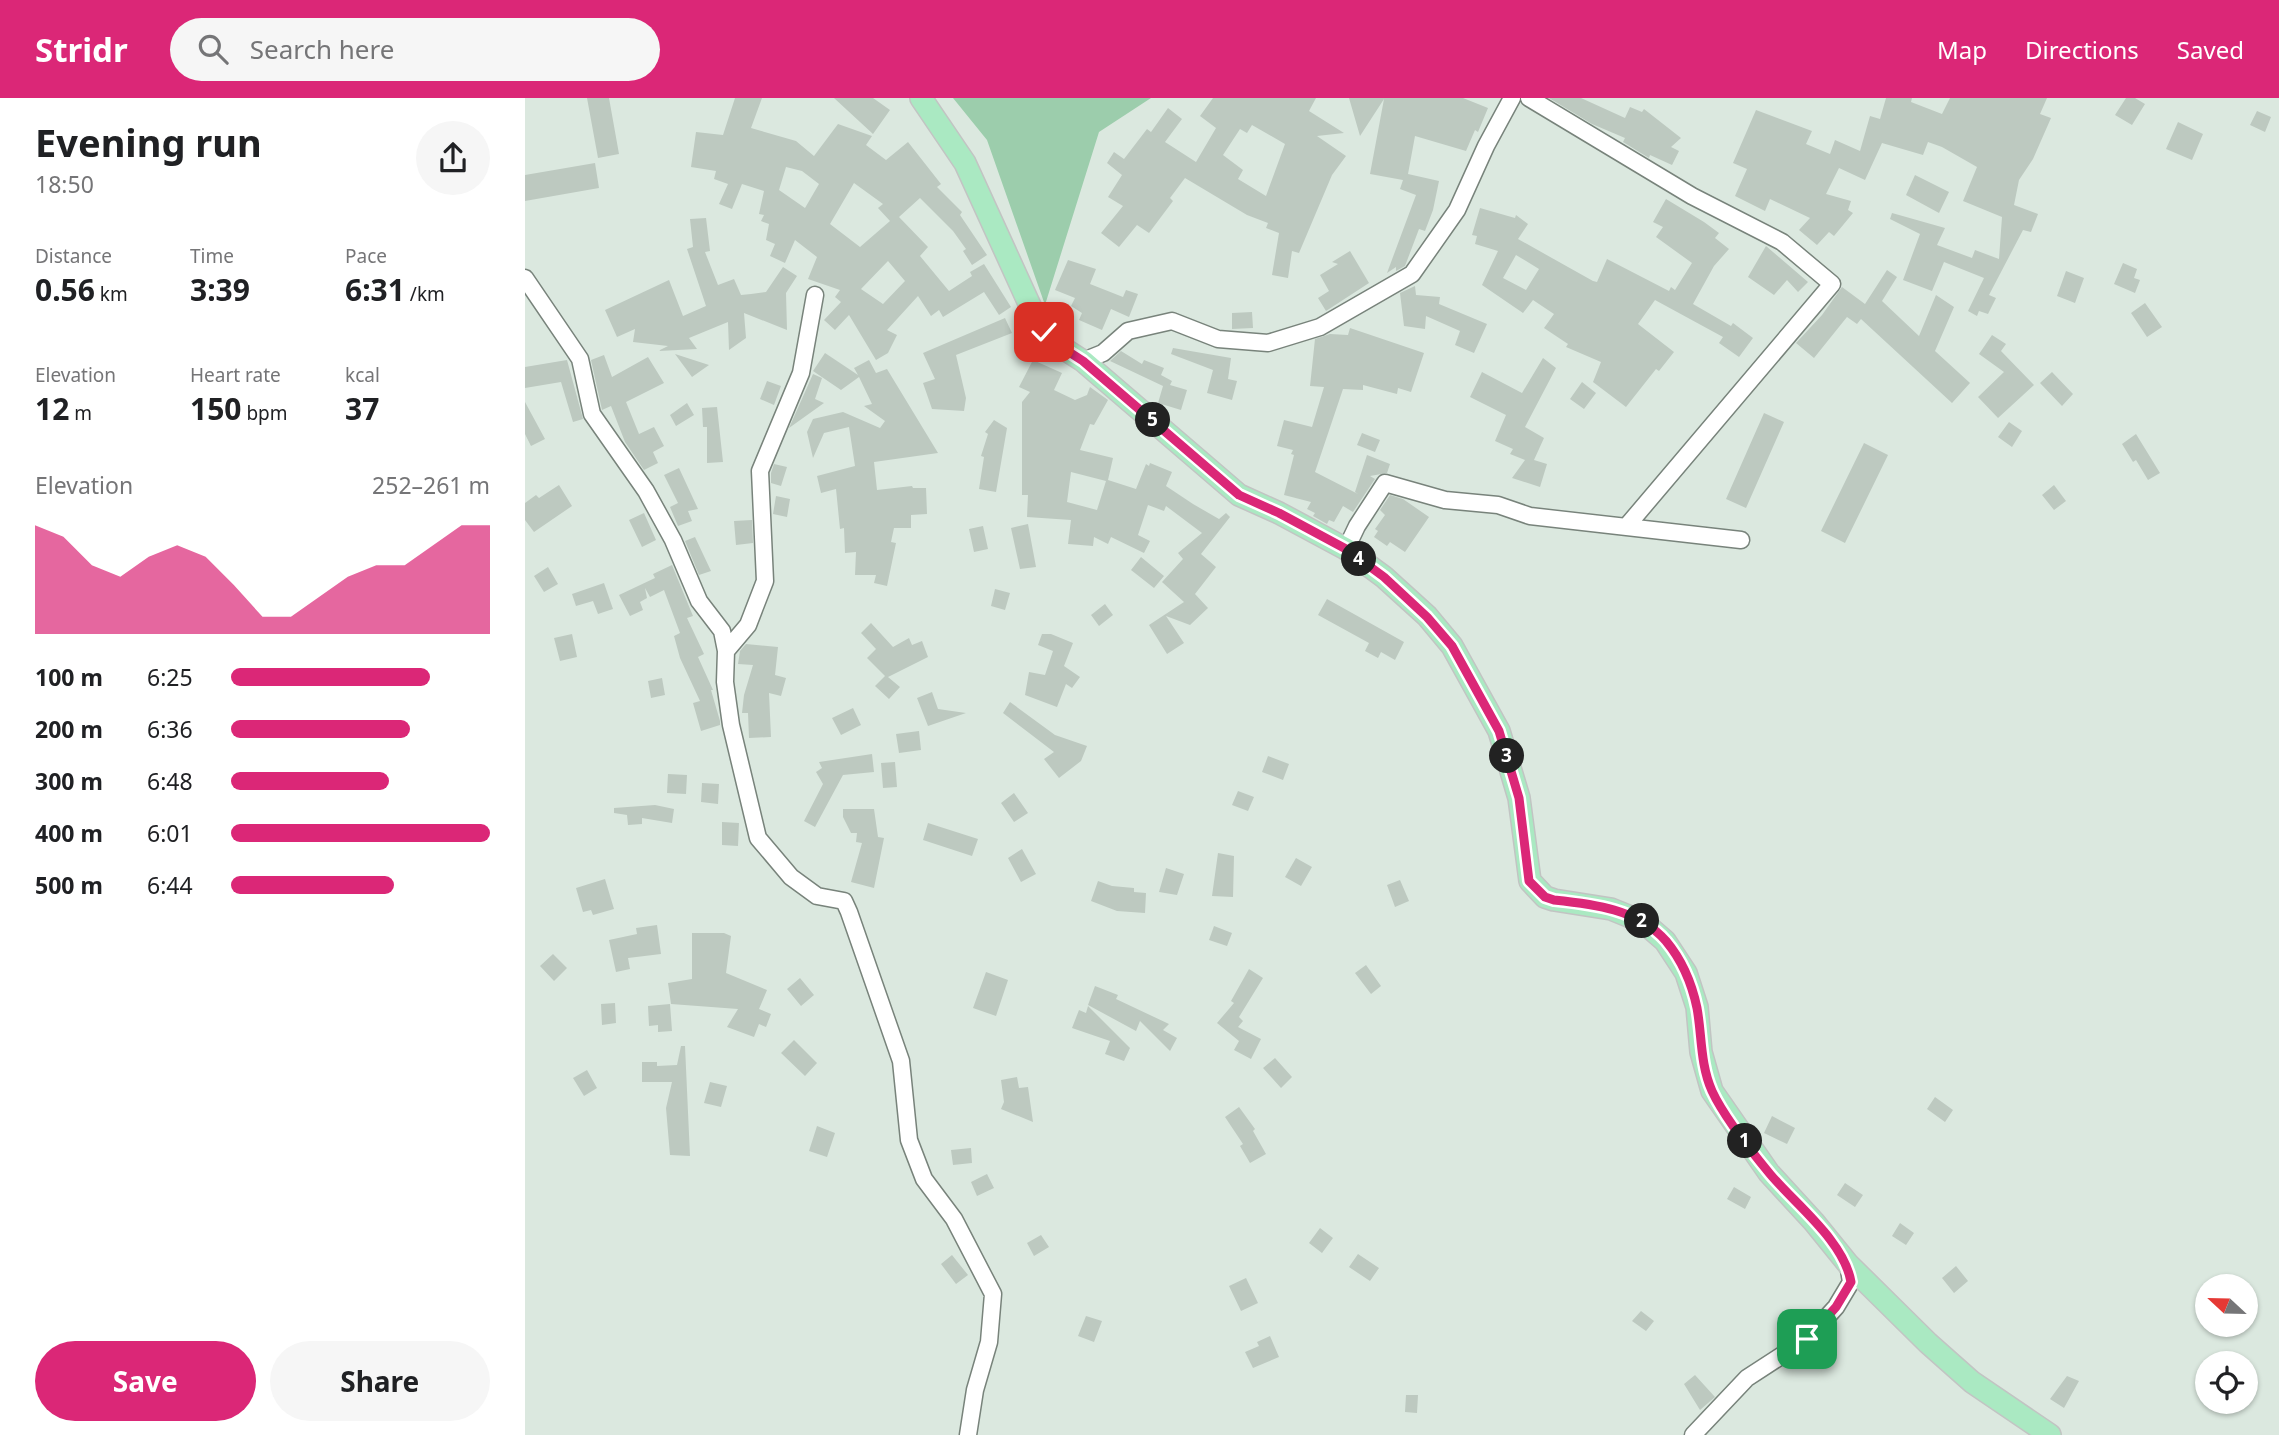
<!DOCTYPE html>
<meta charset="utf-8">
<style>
body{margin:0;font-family:"Noto Sans",sans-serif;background:#f6f6f6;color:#202124;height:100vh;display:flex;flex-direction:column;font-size:26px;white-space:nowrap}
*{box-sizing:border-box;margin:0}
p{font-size:23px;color:#757577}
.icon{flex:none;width:38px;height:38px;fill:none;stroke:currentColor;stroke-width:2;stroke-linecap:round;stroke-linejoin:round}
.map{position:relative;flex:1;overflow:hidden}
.panel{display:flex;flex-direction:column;background:#fff;width:525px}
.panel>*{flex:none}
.needle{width:46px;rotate:292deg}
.tools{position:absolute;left:1670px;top:1176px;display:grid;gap:14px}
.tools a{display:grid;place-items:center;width:63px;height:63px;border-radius:50%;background:#fff;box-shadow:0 2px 5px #0004;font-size:35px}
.pin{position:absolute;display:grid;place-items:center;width:60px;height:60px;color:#fff;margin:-30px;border-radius:14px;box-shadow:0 4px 10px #0006}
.km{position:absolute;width:35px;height:35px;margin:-18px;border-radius:50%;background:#222;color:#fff;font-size:19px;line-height:35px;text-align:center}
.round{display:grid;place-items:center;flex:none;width:74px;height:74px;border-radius:37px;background:#f6f6f6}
.headline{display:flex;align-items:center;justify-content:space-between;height:119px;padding:0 35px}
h1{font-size:38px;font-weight:700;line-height:52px}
.stats{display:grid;grid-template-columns:repeat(3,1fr);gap:10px;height:119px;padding:7px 35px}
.stats div{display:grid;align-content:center}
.stats b{font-size:30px;font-weight:700}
.stats small{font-size:19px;font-weight:400}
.stats p{font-size:19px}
.chart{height:196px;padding:14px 35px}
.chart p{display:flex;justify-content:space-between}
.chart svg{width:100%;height:126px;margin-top:7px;fill:#db2777;opacity:.7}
.cta{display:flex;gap:14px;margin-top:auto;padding:14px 35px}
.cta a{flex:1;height:80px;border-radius:42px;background:#db2777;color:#fff;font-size:28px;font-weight:700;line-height:80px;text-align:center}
.cta a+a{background:#f6f6f6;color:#202124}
ul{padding:0 35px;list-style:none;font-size:23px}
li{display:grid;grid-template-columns:112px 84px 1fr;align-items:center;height:52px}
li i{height:18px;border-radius:9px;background:#db2777}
header{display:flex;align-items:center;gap:42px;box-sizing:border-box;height:98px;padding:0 35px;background:#db2777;color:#fff}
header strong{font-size:33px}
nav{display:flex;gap:38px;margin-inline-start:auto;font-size:24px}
.search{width:490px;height:63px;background:#f6f6f6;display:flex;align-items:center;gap:18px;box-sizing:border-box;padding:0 24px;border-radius:38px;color:#757577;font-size:26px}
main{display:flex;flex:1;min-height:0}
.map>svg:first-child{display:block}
.green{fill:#9ccdac}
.building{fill:#bdc9c0;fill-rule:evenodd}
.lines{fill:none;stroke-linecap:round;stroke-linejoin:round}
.minor-casing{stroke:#78837b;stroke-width:19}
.major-casing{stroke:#c2c4c3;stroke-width:24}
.minor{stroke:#fff;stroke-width:16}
.major{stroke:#aae9c2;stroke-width:21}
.route-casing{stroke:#fff;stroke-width:14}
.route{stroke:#db2777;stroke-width:9}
</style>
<header>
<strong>Stridr</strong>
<div class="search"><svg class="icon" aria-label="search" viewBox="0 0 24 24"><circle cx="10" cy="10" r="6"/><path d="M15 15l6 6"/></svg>Search here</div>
<nav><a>Map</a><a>Directions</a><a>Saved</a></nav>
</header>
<main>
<section class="panel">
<div class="headline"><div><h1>Evening run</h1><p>18:50</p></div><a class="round"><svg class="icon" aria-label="share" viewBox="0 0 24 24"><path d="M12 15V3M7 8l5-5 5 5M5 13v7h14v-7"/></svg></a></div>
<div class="stats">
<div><p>Distance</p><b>0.56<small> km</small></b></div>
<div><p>Time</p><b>3:39</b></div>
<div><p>Pace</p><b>6:31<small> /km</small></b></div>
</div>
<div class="stats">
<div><p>Elevation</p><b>12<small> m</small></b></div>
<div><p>Heart rate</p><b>150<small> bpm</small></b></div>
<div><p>kcal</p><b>37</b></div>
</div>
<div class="chart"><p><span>Elevation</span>252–261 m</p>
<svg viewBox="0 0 160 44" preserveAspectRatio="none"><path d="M0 44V6L10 10L20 20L30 24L40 17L50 13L60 17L70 27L80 38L90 38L100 31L110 24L120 20L130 20L140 13L150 6L160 6V44z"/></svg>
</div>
<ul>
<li><b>100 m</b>6:25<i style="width:77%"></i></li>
<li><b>200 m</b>6:36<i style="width:69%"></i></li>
<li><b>300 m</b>6:48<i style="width:61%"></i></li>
<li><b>400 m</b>6:01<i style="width:100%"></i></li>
<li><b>500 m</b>6:44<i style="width:63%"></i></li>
</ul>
<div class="cta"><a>Save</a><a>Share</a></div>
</section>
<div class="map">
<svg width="1754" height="1337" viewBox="0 0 1754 1337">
<rect width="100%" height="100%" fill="#dbe8df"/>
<path class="green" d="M428,0H626L574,34L520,207L462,42Z"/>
<path class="building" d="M62,0H84L94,56L73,60Z
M210,0H237L226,30L271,43L289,58L313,26L347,38L341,47L361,62L383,44L416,86L412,89L437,114L435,117L462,157L447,167L438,153L441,151L428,133L395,100L374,119L403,149L395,158L424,193L447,178L445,174L459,166L486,209L474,217L459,194L418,219L414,212L406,218L393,198L362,232L372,237L363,255L351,262L324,217L310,232L299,222L316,204L310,199L315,192L283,181L292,159L270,142L260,165L245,158L250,146L241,142L244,126L236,123L239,117L234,116L239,93L217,86L207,111L194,106L203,86L189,81L191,73L166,69L171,34L198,37ZM261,69L277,73L294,86L280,110L254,92ZM329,85L358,106L353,110L365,123L335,149L305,126ZM363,163L380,183L358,206L336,191Z
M309,0H348L365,12L348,36Z
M688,0H791L784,13L819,35L792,38L821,58L807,77L774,155L767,153L763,180L747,177L754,135L741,130L743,125L722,117L660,80L645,100L648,103L624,135L612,127L594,149L576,135L598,108L583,99L597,77L582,65L589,54L599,61L622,31L626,34L643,10L657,21L640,44L671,64L691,30L675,18ZM727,27L760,46L741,98L713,81L718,72L698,57L715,31L722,35Z
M824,0H938L963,10L953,34L950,32L941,53L890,38L883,76L914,83L908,112L900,133L894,131L880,168L871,173V169L862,175L891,97L875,91L878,82L845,76L859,1L835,38Z
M1024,0H1056L1100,20L1105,9L1117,14L1119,11L1156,40L1146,49L1154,53L1147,67L1125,57L1124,60L1098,44L1100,40L1067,26Z
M1361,0H1387L1386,4L1417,16L1425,0H1522L1515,16L1526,20L1508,61L1494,82L1489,107L1513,116L1506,134L1498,132L1464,197L1471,200L1463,216L1454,213L1452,218L1443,213L1459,180L1419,164L1407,193L1378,182L1395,136L1365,121L1367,115L1420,130L1412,147L1447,160L1450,152L1474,161L1477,119L1438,103L1452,69L1417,49L1403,44L1398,57L1357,45L1340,82L1314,70L1301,96L1326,103L1323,112L1328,115L1309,138L1304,134L1292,147L1274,132L1285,120L1245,101L1240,113L1210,98L1222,71L1208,65L1231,12L1287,33L1281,46L1305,56L1310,42L1335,53L1345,18L1355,21Z
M1601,0H1610L1620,6L1607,27L1590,17Z
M1732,13L1746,19L1740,34L1725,27Z
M1653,24L1678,36L1667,62L1641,51Z
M70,65L74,90L0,103V77Z
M1390,77L1424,94L1414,115L1381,97Z
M1141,101L1179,124L1194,135L1190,140L1204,151L1189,168L1168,206L1206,228L1208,225L1228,240L1214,259L1194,245L1198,239L1130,202L1113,226L1149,254L1134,273L1131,271L1101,309L1068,284L1076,264L1041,249L1043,246L1019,230L1029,216L1008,202L998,215L957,187L973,153L950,146L952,138L947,137L955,110L990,120L991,117L1003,126L993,141L1068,183L1072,184L1082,161L1144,193L1146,189L1150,192L1167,165L1131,139L1138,129L1128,124ZM991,157L1014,171L1001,192L978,180Z
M181,120L185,153L180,154L193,187L209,181L216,197L226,196L241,194L258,169L272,178L261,195L262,232L219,215L221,240L204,252L203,224L164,240L172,251L133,253L143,248L108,244L110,231L92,239L80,212L144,182L158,218L181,208L162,151L168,149L165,121Z
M1241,148L1283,184L1273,194L1262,182L1249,197L1223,179Z
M825,153L844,185L801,213L793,200L804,193L795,177L813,166L807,164Z
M543,162L571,171L565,186L598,199L601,192L613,196L604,219L586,211L577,232L554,222L557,215L546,208L550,200L530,192Z
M1598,165L1612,171L1609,180L1615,182L1610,195L1589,186Z
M1362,172L1372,179L1357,203L1394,238L1411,197L1429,209L1410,253L1445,285L1427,305L1336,221L1332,226L1322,219L1289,260L1271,245L1297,217L1317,189L1340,206Z
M1541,173L1559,180L1550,205L1532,198Z
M890,188L891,197L915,199L914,206L962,226L949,255L930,247L935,233L901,218L900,231L879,228L875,195Z
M1620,205L1637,229L1622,239L1606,215Z
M727,214L728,230L707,231V215Z
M480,220L487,235L431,257L441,300L439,313L407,311L398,285L410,281L398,255Z
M825,230L899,255L886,294L873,290L872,296L838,287V292L818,291L790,374L833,396L830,394L842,357L865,366L862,375L845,378L850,381L828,414L818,408L809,424L804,422L802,426L788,418L790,415L782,411L786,404L759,397L769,357L766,356L768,352L752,348L759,322L787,329L799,289L785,288L790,241L805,236L823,237Z
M1467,237L1481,246L1476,253L1509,287L1473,320L1453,299L1479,274L1454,256Z
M648,250L706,260L703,281L712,283L707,302L682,295L688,272L646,256Z
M596,253L617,266L619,262L639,270L636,277L647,283L645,287L662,292L656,312L633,305L638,288L585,263Z
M300,255L333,277L329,270L344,262L351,275L362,271L413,355L349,364L352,392L387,388L388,390H401L402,416L386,417V430H369L366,444L371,445L362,488L349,485L351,477H330L331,454L320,455L319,430L315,431L311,391L296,395L292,378L330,368L324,329L299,335L288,360L282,334L288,321L318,314L355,330L360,323L339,308L347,306L334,279L316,292L288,273Z
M150,256L184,267L167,279Z
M79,257L87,279L123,259L139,285L101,304L114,336L129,329L139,348L128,354L133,365L119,372L100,344L86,308L77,312L66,262Z
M1018,260L1031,270L1000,329L1019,340L1009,362L1022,366L1015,389L987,380L1000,362L985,356L988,351L970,343L981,317L945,299L957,274L997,295Z
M42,262L58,321L48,324L36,284L0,290V269Z
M508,262L537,275L529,292L550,302L562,297L565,289L583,302L569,327L565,326L555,352L588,360L583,382L611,391L621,366L624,368L625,365L647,374L641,388L668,406L694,421L701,415L705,419L676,456L691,469L670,496L683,510L665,527L641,518L659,545L642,556L624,527L659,504L637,484L658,461L653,455L677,435L641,408L639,413L623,407L613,437L625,443L619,455L586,439L583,446L569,439L568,448L543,446L546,422L502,419L503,397H497V304L505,294L494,289ZM546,374L581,383L572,412L542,404Z
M1527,274L1548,296L1537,308L1515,285Z
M288,276L297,280L290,301L299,305L264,330Z
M242,283L256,288L249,307L235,301Z
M1057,284L1071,295L1059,311L1045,301Z
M0,304L20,341L6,348L0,336Z
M162,305L169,317L151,328L145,317Z
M192,309L198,364L182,365V329H178L177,310Z
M1239,315L1259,324L1221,410L1201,401Z
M469,322L482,330L471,394L454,391L459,359L456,358L463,336L460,334Z
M1484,324L1497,333L1487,349L1473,339Z
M837,335L855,342L850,354L832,347Z
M1611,336L1635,375L1623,382L1611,362L1608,364L1597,346Z
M1339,345L1363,357L1320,445L1296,433Z
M249,366L262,369L256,388L246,385V375Z
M154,370L173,411L163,413L167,423L153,428L145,409L153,405L139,377Z
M34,387L47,408L9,434L0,422V405L11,397L14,400Z
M1529,387L1541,403L1529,412L1517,397Z
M865,397L878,401L904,419L880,454L865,444L862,448L849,439L853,433L850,431L860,417L855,412Z
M251,398L265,401L262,419L248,416Z
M119,415L131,442L117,449L104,422Z
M227,422L228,445L211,447L209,423Z
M503,426L511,469L495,471L486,430Z
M458,428L463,451L449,454L444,431Z
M170,439L186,473L174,477L160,443Z
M616,459L639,478L629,490L606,472Z
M147,467L168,518L162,520L179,556L173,559L188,592H186L195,623V627L176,633L168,605L175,603L155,560L149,538L155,535L139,492L125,499L120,490L122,500L115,504L118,512L105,518L94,497L130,480L128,476Z
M23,469L33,486L19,494L9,478Z
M79,485L88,511L73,516L68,503L51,508L47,496Z
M470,491L485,495L480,512L466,508Z
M802,501L879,544L870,562L856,554L853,560L840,553L844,545L793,517Z
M580,506L588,517L574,528L566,517Z
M346,525L368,549L384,540L387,547L397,543L403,559L363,579L375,589L364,601L350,588L360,578L342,560L351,551L336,535Z
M47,536L52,559L35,563L29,540Z
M517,536H526L548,545L539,568L555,579L547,590L541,586L532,609L500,597L504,574L520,577L528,553L513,547Z
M221,546L253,549L250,577L261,580L256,598L244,595L246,639L224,640L223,615H217L219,597L228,567L213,566L215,553Z
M137,580L140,597L126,600L123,583Z
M407,594L413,611L441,615L403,628L392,600Z
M485,604L530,637L562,648L556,663L534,680L519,661L529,654L478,615Z
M328,610L336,627L316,637L307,620Z
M394,633L396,652L374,655L371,636Z
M347,656L349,674L318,677L290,729L279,723L298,686L291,674L297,670L294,664Z
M743,658L764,666L758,682L737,674Z
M370,664L372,689L358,690L356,665Z
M143,676L162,677L161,696L142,695Z
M177,685L194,686L193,706L176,704Z
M713,693L729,699L723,713L707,707Z
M489,695L503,715L489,724L476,705Z
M130,707L149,711L147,725L117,720V726L103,727L102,717L89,715V710Z
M318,711H349L353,739L359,740L349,790L326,784L337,745L331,744L332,735H326L318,719Z
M197,724L214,725L213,748L197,747Z
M403,725L453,741L447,758L398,742Z
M497,751L511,776L496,784L483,760Z
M693,755L709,758L708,799L687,798Z
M771,760L787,769L776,788L760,779Z
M641,770L659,776L652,797L634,794Z
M80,781L89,811L68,817L66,812L58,814L51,790Z
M875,782L884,803L870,809L862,787Z
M573,783L587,788L609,790V794L621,795L620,815L592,813L566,803Z
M132,827L136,856L103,860L105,871L91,874L84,842L112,836L111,830Z
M689,828L707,835L702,848L684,842Z
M167,835H199L206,838L201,875L242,892L234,911L246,916L241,929L234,926L229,939L202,929L213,911L146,906L143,885L167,881Z
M28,856L42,870L29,883L15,868Z
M841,867L856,888L846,896L830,875Z
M724,871L738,880L714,919L718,923L713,929L736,941L726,961L709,952L714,943L692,925L709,905L706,903Z
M461,874L483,882L471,918L448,910Z
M275,880L289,897L276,908L262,891Z
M570,888L593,897L591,901L644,926L638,932L652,940L645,953L615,923L611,933L563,907Z
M90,905L91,925L77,927L76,906Z
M145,906L147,933L133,934V927L124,928L123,908Z
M563,908L605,950L599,963L580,956L585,943L547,930L554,912L561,915Z
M269,942L292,965L280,978L256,955Z
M156,948H160L165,1058L145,1057L141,1010L147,984H117V964H132V968L152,967Z
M750,960L767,979L756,990L738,970Z
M62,972L72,990L59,998L48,980Z
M492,979L494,990L503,989L508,1024L476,1011L479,1004L476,982Z
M185,984L202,988L196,1009L179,1005Z
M1410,999L1428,1012L1420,1024L1402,1011Z
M714,1009L730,1031L728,1033L741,1056L725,1065L715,1048L718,1046L700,1019Z
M1247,1018L1270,1030L1262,1046L1239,1035Z
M292,1028L310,1035L302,1059L284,1053Z
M446,1050L447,1065L428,1067L426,1052Z
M462,1076L469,1090L452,1098L446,1084Z
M1320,1085L1338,1097L1330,1109L1312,1097Z
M1209,1089L1226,1099L1220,1111L1202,1101Z
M1375,1125L1389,1135L1381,1147L1367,1138Z
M795,1130L808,1140L797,1155L784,1145Z
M516,1137L524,1149L509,1158L502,1145Z
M833,1156L854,1170L845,1183L824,1169Z
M427,1157L443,1177L431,1186L416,1166Z
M1431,1168L1443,1183L1429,1195L1417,1180Z
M721,1180L733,1205L716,1213L704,1188Z
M1116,1213L1129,1223L1121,1233L1107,1223Z
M561,1218L577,1223L569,1244L553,1238Z
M745,1238L754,1259L728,1270L720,1254L734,1248L732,1244Z
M1170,1277L1190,1299L1175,1312L1159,1286Z
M1542,1278L1554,1283L1539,1310L1525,1301Z
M881,1297H893L892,1315L880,1314Z"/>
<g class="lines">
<defs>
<path id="minor" d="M1004,0L1167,98L1257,144L1307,186L1101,429
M0,180L55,261L67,316L121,393L148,442L174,503L197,533L201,553L200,584L206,627L233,740L266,779L292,798L319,803L324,814L376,963L384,1042L399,1081L429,1121L468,1196L464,1244L450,1292L443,1337
M558,263L578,255L603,233L647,223L693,241L743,245L795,229L887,176L932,112L961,48L987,0
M821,451L832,428L860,385L920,402L973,407L1005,418L1216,442
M201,553L223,527L240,483L235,373L276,275L290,197
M1168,1337L1222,1280L1282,1241L1311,1209L1326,1184L1323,1166"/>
<path id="major" d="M396,0L440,65L512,223L530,245L558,263L714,397L754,415L821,451L859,479L902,518L927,548L974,633L994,700L1005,783L1020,799L1029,802L1086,811L1118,824L1140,843L1161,875L1172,909L1176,954L1187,993L1244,1075L1289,1124L1323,1166L1403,1245L1447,1284L1525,1337"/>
</defs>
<use href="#minor" class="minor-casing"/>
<use href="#major" class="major-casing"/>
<use href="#minor" class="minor"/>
<use href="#major" class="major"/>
</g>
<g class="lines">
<defs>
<path id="route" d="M519,234L530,245L558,263L714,397L754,415L821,451L859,479L902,519L927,548L974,633L994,700L1004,783L1020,799L1029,802C1068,806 1113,811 1141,843C1156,861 1167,886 1172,910C1177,937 1175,966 1187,993C1199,1019 1226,1053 1245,1076C1271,1107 1319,1143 1326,1184L1311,1209L1282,1241"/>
</defs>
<use href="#route" class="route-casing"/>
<use href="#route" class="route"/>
</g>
</svg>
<div class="tools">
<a><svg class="needle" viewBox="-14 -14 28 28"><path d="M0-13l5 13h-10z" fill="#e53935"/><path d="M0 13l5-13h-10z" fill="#757577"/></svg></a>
<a><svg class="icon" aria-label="locate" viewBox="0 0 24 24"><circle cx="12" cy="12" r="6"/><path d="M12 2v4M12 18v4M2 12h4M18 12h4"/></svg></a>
</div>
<div class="pin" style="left:1282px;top:1241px;background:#1e9e55"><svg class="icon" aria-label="arrive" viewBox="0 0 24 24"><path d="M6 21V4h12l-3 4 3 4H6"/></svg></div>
<div class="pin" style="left:519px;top:234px;background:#d93025"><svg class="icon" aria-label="check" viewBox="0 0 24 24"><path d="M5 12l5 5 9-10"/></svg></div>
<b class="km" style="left:1220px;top:1043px">1</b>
<b class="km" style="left:1117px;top:823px">2</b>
<b class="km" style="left:982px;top:658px">3</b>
<b class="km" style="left:834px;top:461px">4</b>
<b class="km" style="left:628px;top:322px">5</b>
</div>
</main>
